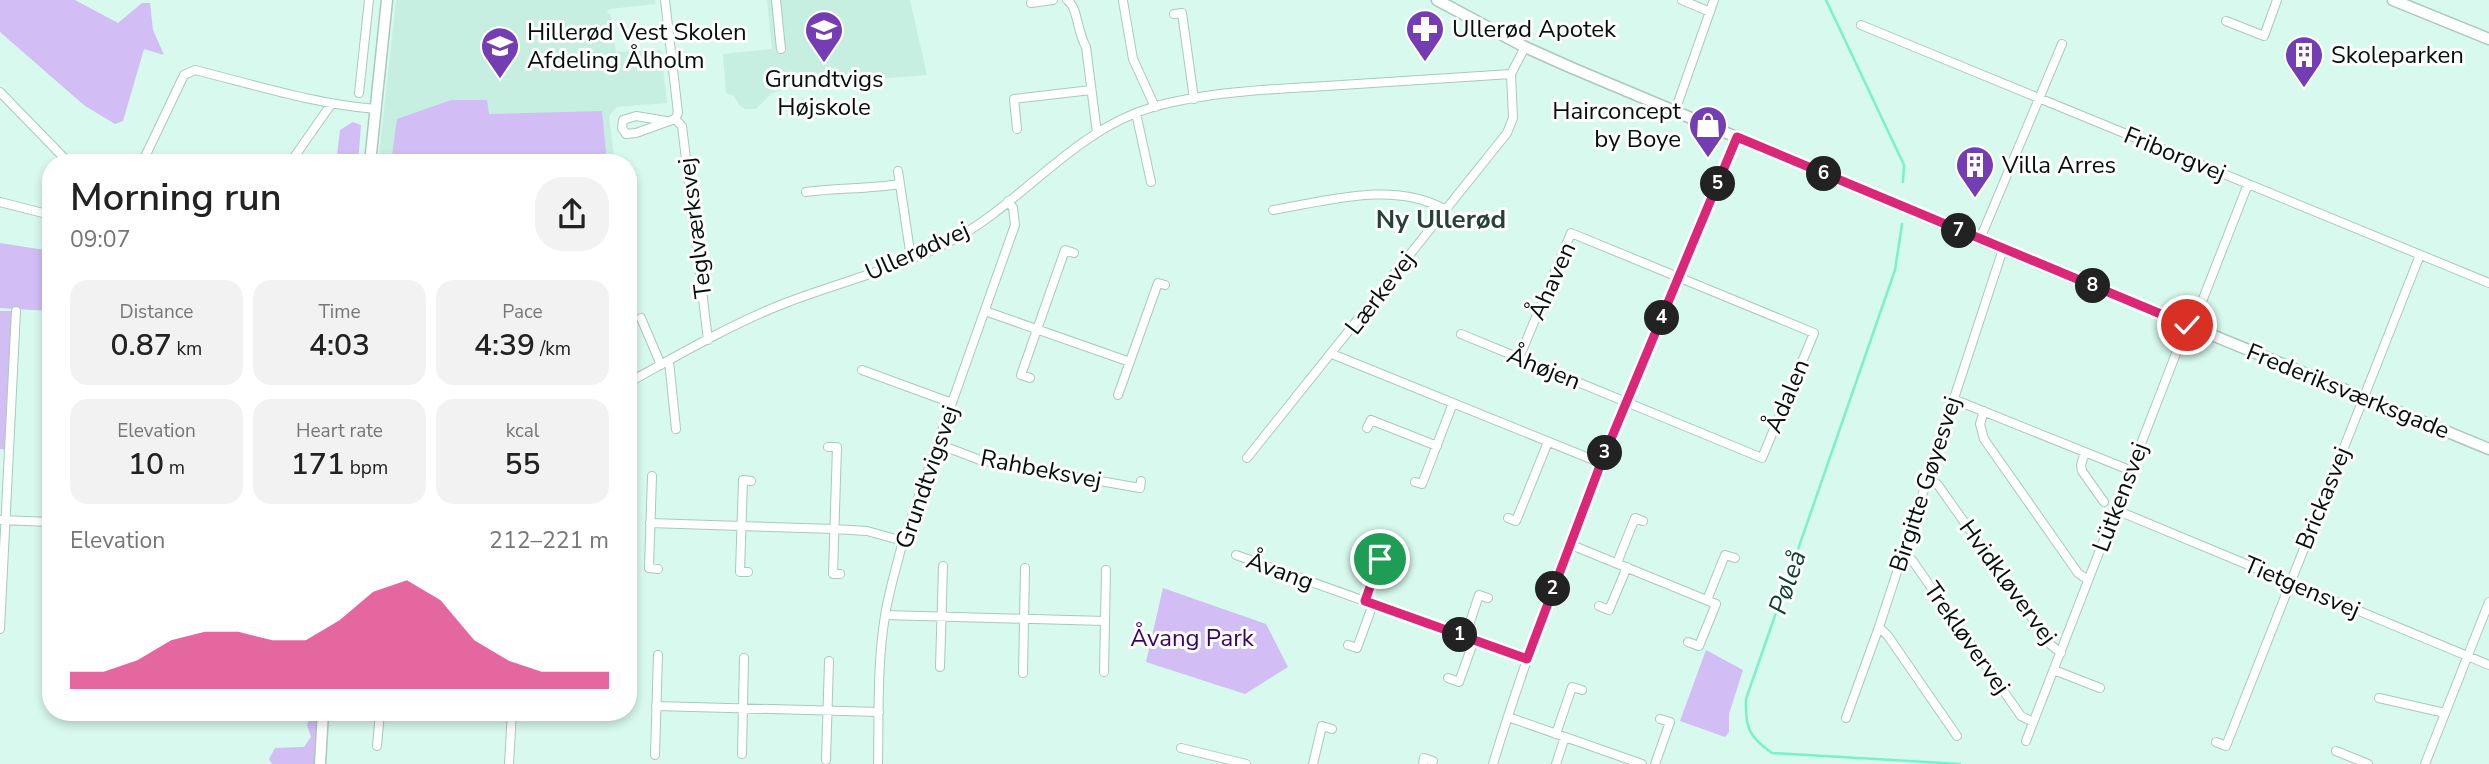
<!DOCTYPE html>
<meta charset="utf-8">
<style>
body{margin:0;font-family:"Nunito Sans",sans-serif;background:#f2f2f2;color:#222;height:100vh;display:flex;flex-direction:column;font-size:26px;white-space:nowrap}
*{box-sizing:border-box;margin:0}
p{font-size:23px;color:#767676}
.icon{flex:none;width:38px;height:38px;fill:none;stroke:currentColor;stroke-width:2;stroke-linecap:round;stroke-linejoin:round}
.map{position:relative;flex:1;overflow:hidden}
.sheet{position:absolute;left:42px;top:154px;width:595px;height:567px;display:flex;flex-direction:column;background:#fff;border-radius:28px;box-shadow:0 4px 10px #0003}
.sheet>*{flex:none}
.pin{position:absolute;display:grid;place-items:center;width:60px;height:60px;color:#fff;margin:-30px;border:4px solid #fff;border-radius:50%;box-shadow:0 2px 7px #0007}
.km{position:absolute;width:35px;height:35px;margin:-18px;border-radius:50%;background:#222;color:#fff;font-size:19px;line-height:35px;text-align:center}
.round{display:grid;place-items:center;flex:none;width:74px;height:74px;border-radius:28px;background:#f2f2f2}
.summary{display:flex;align-items:center;justify-content:space-between;height:119px;padding:0 28px}
h1{font-size:38px;font-weight:600;line-height:52px}
.figures{display:grid;grid-template-columns:repeat(3,1fr);gap:10px;height:119px;padding:7px 28px}
.figures div{display:grid;align-content:center;border-radius:18px;background:#f2f2f2;text-align:center}
.figures b{font-size:30px;font-weight:600}
.figures small{font-size:19px;font-weight:400}
.figures p{font-size:19px}
.chart{height:196px;padding:14px 28px}
.chart p{display:flex;justify-content:space-between}
.chart svg{width:100%;height:126px;margin-top:7px;fill:#db2777;opacity:.7}
.map>svg:first-child{display:block}
.built{fill:#c6efe1}
.green{fill:#d2bdf5}
.lines{fill:none;stroke-linecap:round;stroke-linejoin:round}
.stream{stroke:#7af1cd;stroke-width:2.5}
.street-casing{stroke:#aac9be;stroke-width:10}
.secondary-casing{stroke:#aac9be;stroke-width:13}
.street{stroke:#fff;stroke-width:8}
.secondary{stroke:#fff;stroke-width:10}
.route-casing{stroke:#fff;stroke-width:14}
.route{stroke:#db2777;stroke-width:9}
.labels{text-anchor:middle;stroke-width:6;stroke-linejoin:round;paint-order:stroke}
.poi-label{font-size:24px;fill:#05100c;stroke:#fefefe;text-anchor:start}
.street-label{font-size:24px;fill:#05100c;stroke:#fefefe}
.park-label{font-size:24px;fill:#3b0368;stroke:#fefefe}
.neighbourhood-label{font-size:26px;font-weight:bold;fill:#264138;stroke:#fefefe}
.water-label{font-size:26px;font-style:italic;fill:#0b4133;stroke:#fefefe}
</style>
<div class="map">
<svg width="2489" height="764" viewBox="0 0 2489 764">
<rect width="100%" height="100%" fill="#d8f9ed"/>
<path class="built" d="M396,0H655L656,4L609,9L607,13L611,15L616,52L661,50L667,103L617,107L609,116L615,163H378Z
M767,0H910L927,75L788,86L771,94L756,109H745L740,106L734,96L726,93L723,54L772,49Z"/>
<path class="green" d="M0,0H75L118,23L142,3H150L153,30L164,55L144,49L123,121L115,124L85,106L0,32Z
M451,100H487L489,114L602,111L607,163H391L397,119Z
M353,122L361,125L358,163H336L340,130Z
M0,243L51,251V311L0,308Z
M0,311H16L9,450L0,449Z
M1163,588L1266,624L1288,667L1245,694L1146,662Z
M1706,650L1743,670L1729,714V732L1725,737L1680,721Z
M311,712H317L315,764H272L269,759L275,748L304,747L311,737L307,725Z"/>
<g class="lines">
<path class="stream" d="M1826,0L1904,165L1903,182
M1902,224L1895,270L1746,699C1745,728 1749,737 1772,753L1960,764"/>
<defs>
<path id="street" d="M665,0L678,113L675,119L636,133L626,134L622,128L623,120L636,116L666,121
M776,0L781,49
M1067,0C1078,7 1077,32 1086,47L1097,133
M1682,0L1710,12
M1123,1L1133,59L1155,107
M1031,3L1053,0
M1174,14L1182,13L1194,99
M2226,21L2264,36L2277,0
M1861,25L2489,283
M0,92L69,163
M359,93L369,0
M1675,111L1714,0
M1136,113L1151,182
M675,119L682,126L708,340
M1017,129L1014,99L1091,90
M142,163L184,75L195,70C255,85 315,104 376,109
M290,163L332,103
M898,171L911,258
M806,192C837,188 868,189 900,184
M0,202L51,215
M1273,210C1328,201 1394,180 1446,210
M1980,239L2062,44
M985,311L1130,362
M641,318L661,365
M2192,327L2248,184
M1461,334L1762,458L1814,333L1571,233L1519,358
M1332,354L1601,463
M669,361L676,429
M862,370L952,403
M1030,378L1021,375L1065,250L1074,253
M628,383C680,354 733,323 788,302C841,282 897,268 947,243C1021,206 1071,131 1153,107C1205,92 1272,89 1326,86C1387,82 1449,78 1511,74
M1118,395L1158,283L1165,285
M1953,399L2132,471
M1984,411L1980,424L1984,439L2078,573L2088,580
M1367,428L1371,420L1437,446
M938,444L980,460L1140,488L1141,481
M828,447H837L833,574H840
M2085,452L2081,465L2082,471L2104,502
M1247,458L1507,133L1513,118L1511,74L1525,47
M652,476L649,568L658,569
M1929,478L1938,485L2051,645L2061,653
M1415,482L1422,484L1453,403
M2116,510L2489,665
M1508,518L1516,521L1548,442
M0,520L51,522
M650,523L834,529L867,531L903,541
M1569,544L1716,604L1699,646L1688,642
M1236,555L1527,659
M1901,555L1912,560L2021,716L2033,722
M1617,563L1635,518L1643,521
M748,572H740L743,480L751,481
M1707,600L1725,555L1735,558
M1365,601L1380,560L1385,561
M1599,606L1609,610L1627,567
M885,615L1105,621
M1879,627L1888,636L1957,736
M0,629L16,311
M1465,637L1479,595L1488,598
M1348,645L1357,648L1373,604
M940,667L943,566
M2054,670L2100,688
M1104,672L1106,570
M1023,673L1025,568
M1448,678L1459,682L1474,640
M2379,698L2445,713
M656,706L879,712
M1508,717L1642,764
M1846,718L1879,627L2003,249
M1556,734L1572,687L1582,690
M2026,741L2187,325
M2216,742L2226,746L2420,255
M377,746L380,712
M1181,748L1246,764
M2336,751L2368,764
M742,754L744,658
M655,755L658,655
M826,760L829,661
M509,764L512,712
M878,764C879,715 877,664 885,616C889,590 897,565 903,541L1015,225L1013,208L1008,201
M1313,764L1322,726L1332,729
M1423,764L1424,758L1433,761
M1493,764C1558,549 1653,345 1737,137
M1556,764L1565,737
M1655,764L1670,722L1660,719
M2425,764L2489,602"/>
<path id="secondary" d="M1437,0L1525,47L1572,68L2003,249L2489,449
M2393,0L2489,39
M370,163L387,0
M320,764L323,712"/>
</defs>
<use href="#street" class="street-casing"/>
<use href="#secondary" class="secondary-casing"/>
<use href="#street" class="street"/>
<use href="#secondary" class="secondary"/>
</g>
<g class="lines">
<defs>
<path id="route" d="M1380,559L1365,601L1527,659L1601,463L1737,137L2187,325"/>
</defs>
<use href="#route" class="route-casing"/>
<use href="#route" class="route"/>
</g>
<defs>
<symbol id="pharmacy-pin" viewBox="-11 -11 22 30"><path d="M0 17L-7.5 6A9.5 9.5 0 1 1 7.5 6Z" fill="#753db4" stroke="#fefefe"/><path d="M-2-6h4v4h4v4h-4v4h-4v-4h-4v-4h4Z" fill="#fff"/></symbol>
<symbol id="school-pin" viewBox="-11 -11 22 30"><path d="M0 17L-7.5 6A9.5 9.5 0 1 1 7.5 6Z" fill="#753db4" stroke="#fefefe"/><path d="M0-5L7-2L0 1L-7-2ZM-4 1L0 2.5L4 1V4Q0 6-4 4Z" fill="#fff"/></symbol>
<symbol id="building-pin" viewBox="-11 -11 22 30"><path d="M0 17L-7.5 6A9.5 9.5 0 1 1 7.5 6Z" fill="#753db4" stroke="#fefefe"/><path d="M-4-6H4V6H1V3H-1V6H-4ZM-2.5-4.3h1.7v1.8h-1.7ZM.8-4.3h1.7v1.8H.8ZM-2.5-1h1.7V.8h-1.7ZM.8-1h1.7V.8H.8Z" fill="#fff"/></symbol>
<symbol id="shop-pin" viewBox="-11 -11 22 30"><path d="M0 17L-7.5 6A9.5 9.5 0 1 1 7.5 6Z" fill="#753db4" stroke="#fefefe"/><path d="M-5-2.5h2.3a2.7 3.5 0 0 1 5.4 0H5L5.5 6h-11ZM-1.5-2.5h3a1.5 2.3 0 0 0-3 0Z" fill="#fff"/></symbol>
</defs>
<g fill-rule="evenodd">
<use href="#pharmacy-pin" x="1403" y="7" width="44" height="60"/>
<use href="#school-pin" x="802" y="8" width="44" height="60"/>
<use href="#school-pin" x="478" y="24" width="44" height="60"/>
<use href="#building-pin" x="2282" y="33" width="44" height="60"/>
<use href="#shop-pin" x="1686" y="103" width="44" height="60"/>
<use href="#building-pin" x="1953" y="143" width="44" height="60"/>
</g>
<g class="labels">
<g class="poi-label">
<text x="1452" y="37">Ullerød Apotek</text>
<text x="527" y="40">Hillerød Vest Skolen<tspan x="527" dy="28">Afdeling Ålholm</tspan></text>
<text x="2331" y="63">Skoleparken</text>
<text x="824" y="87" text-anchor="middle">Grundtvigs<tspan x="824" dy="28">Højskole</tspan></text>
<text x="1681" y="119" text-anchor="end">Hairconcept<tspan x="1681" dy="28">by Boye</tspan></text>
<text x="2002" y="173">Villa Arres</text>
</g>
<g class="street-label">
<text transform="translate(2175 154) rotate(22)" y="8">Friborgvej</text>
<text transform="translate(695 228) rotate(-97)" y="8">Teglværksvej</text>
<text transform="translate(917 251) rotate(-24)" y="8">Ullerødvej</text>
<text transform="translate(1552 281) rotate(-66)" y="8">Åhaven</text>
<text transform="translate(1380 293) rotate(-52)" y="8">Lærkevej</text>
<text transform="translate(1544 368) rotate(22)" y="8">Åhøjen</text>
<text transform="translate(2348 391) rotate(22)" y="8">Frederiksværksgade</text>
<text transform="translate(1787 396) rotate(-67)" y="8">Ådalen</text>
<text transform="translate(1041 469) rotate(11)" y="8">Rahbeksvej</text>
<text transform="translate(927 477) rotate(-71)" y="8">Grundtvigsvej</text>
<text transform="translate(1925 484) rotate(-72)" y="8">Birgitte Gøyesvej</text>
<text transform="translate(2120 497) rotate(-69)" y="8">Lütkensvej</text>
<text transform="translate(2323 498) rotate(-68)" y="8">Brickasvej</text>
<text transform="translate(1280 571) rotate(20)" y="8">Åvang</text>
<text transform="translate(2008 582) rotate(54)" y="8">Hvidkløvervej</text>
<text transform="translate(2302 587) rotate(23)" y="8">Tietgensvej</text>
<text transform="translate(1967 638) rotate(55)" y="8">Trekløvervej</text>
</g>
<g class="park-label">
<text x="1192" y="646">Åvang Park</text>
</g>
<g class="neighbourhood-label">
<text x="1441" y="228">Ny Ullerød</text>
</g>
<g class="water-label">
<text transform="translate(1787 582) rotate(-71)" y="9">Pøleå</text>
</g>
</g>
</svg>
<div class="pin" style="left:1380px;top:559px;background:#1e9e55"><svg class="icon" aria-label="arrive" viewBox="0 0 24 24"><path d="M6 21V4h12l-3 4 3 4H6"/></svg></div>
<div class="pin" style="left:2187px;top:325px;background:#d93025"><svg class="icon" aria-label="check" viewBox="0 0 24 24"><path d="M5 12l5 5 9-10"/></svg></div>
<b class="km" style="left:1460px;top:635px">1</b>
<b class="km" style="left:1553px;top:589px">2</b>
<b class="km" style="left:1605px;top:453px">3</b>
<b class="km" style="left:1662px;top:318px">4</b>
<b class="km" style="left:1718px;top:184px">5</b>
<b class="km" style="left:1824px;top:174px">6</b>
<b class="km" style="left:1959px;top:231px">7</b>
<b class="km" style="left:2093px;top:286px">8</b>
<section class="sheet">
<div class="summary"><div><h1>Morning run</h1><p>09:07</p></div><a class="round"><svg class="icon" aria-label="share" viewBox="0 0 24 24"><path d="M12 15V3M7 8l5-5 5 5M5 13v7h14v-7"/></svg></a></div>
<div class="figures">
<div><p>Distance</p><b>0.87<small> km</small></b></div>
<div><p>Time</p><b>4:03</b></div>
<div><p>Pace</p><b>4:39<small> /km</small></b></div>
</div>
<div class="figures">
<div><p>Elevation</p><b>10<small> m</small></b></div>
<div><p>Heart rate</p><b>171<small> bpm</small></b></div>
<div><p>kcal</p><b>55</b></div>
</div>
<div class="chart"><p><span>Elevation</span>212–221 m</p>
<svg viewBox="0 0 160 44" preserveAspectRatio="none"><path d="M0 44V38L10 38L20 34L30 27L40 24L50 24L60 27L70 27L80 20L90 10L100 6L110 13L120 27L130 34L140 38L150 38L160 38V44z"/></svg>
</div>
</section>
</div>
